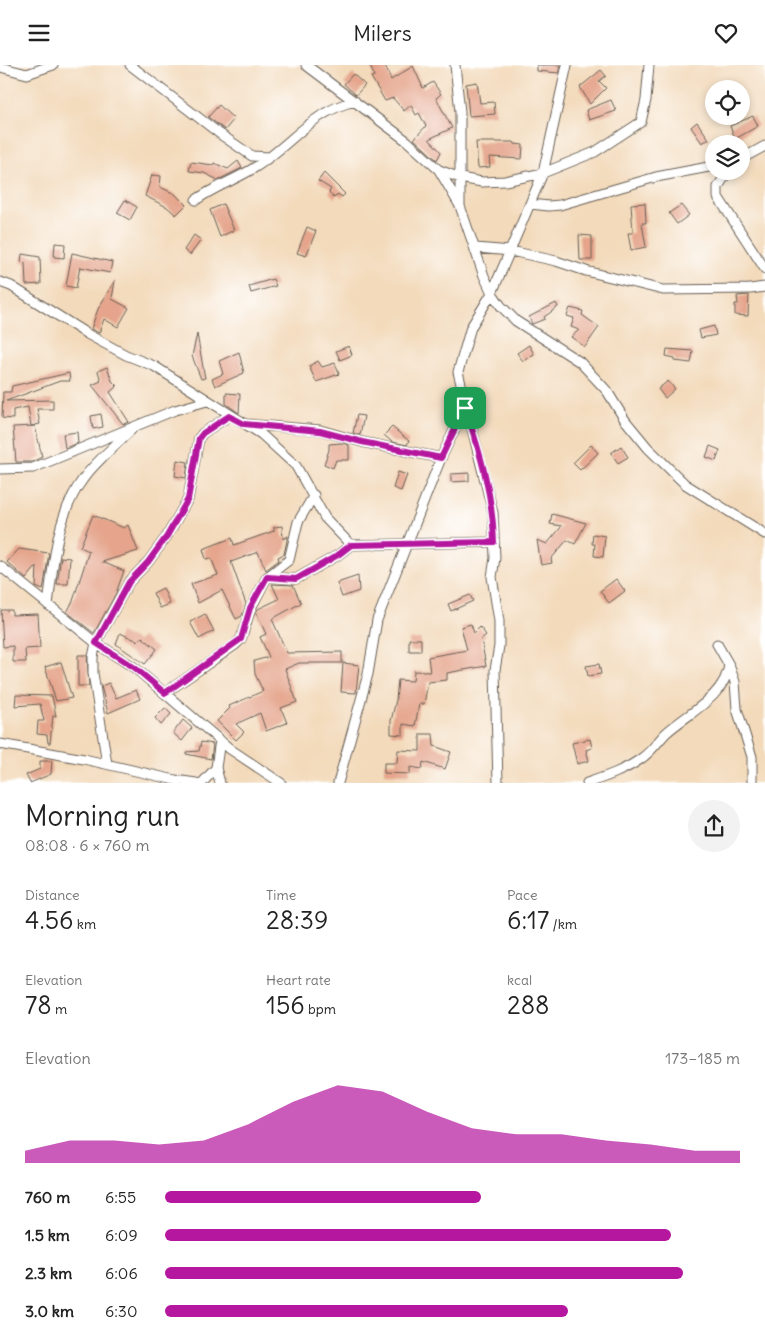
<!DOCTYPE html>
<meta charset="utf-8">
<style>
body{margin:0;font-family:Delius,sans-serif;background:#f2f2f2;color:#222;height:100vh;display:flex;flex-direction:column;font-size:19px;white-space:nowrap}
*{box-sizing:border-box;margin:0}
p{font-size:16px;color:#767676}
.icon{flex:none;width:28px;height:28px;fill:none;stroke:currentColor;stroke-width:2;stroke-linecap:round;stroke-linejoin:round}
.map{position:relative;height:718px;overflow:hidden}
.sheet{display:flex;flex-direction:column;background:#fff;flex:1}
.sheet>*{flex:none}
.buttons{position:absolute;left:705px;top:15px;display:grid;gap:10px}
.buttons a{display:grid;place-items:center;width:45px;height:45px;border-radius:50%;background:#fff;box-shadow:0 2px 8px #0003;font-size:25px}
.pin{position:absolute;display:grid;place-items:center;width:42px;height:42px;color:#fff;margin:-21px;border-radius:10px;box-shadow:0 2px 8px #0006}
.round{display:grid;place-items:center;flex:none;width:52px;height:52px;border-radius:26px;background:#f2f2f2}
.summary{display:flex;align-items:center;justify-content:space-between;height:85px;padding:0 25px}
h1{font-size:28px;font-weight:600;line-height:38px}
.stats{display:grid;grid-template-columns:repeat(3,1fr);gap:8px;height:85px;padding:5px 25px}
.stats div{display:grid;align-content:center}
.stats b{font-size:25px;font-weight:600}
.stats small{font-size:14px;font-weight:400}
.stats p{font-size:14px}
.chart{height:140px;padding:10px 25px}
.chart p{display:flex;justify-content:space-between}
.chart svg{width:100%;height:90px;margin-top:5px;fill:#b5179e;opacity:.7}
ul{padding:0 25px;list-style:none;font-size:16px}
li{display:grid;grid-template-columns:80px 60px 1fr;align-items:center;height:38px}
li i{height:12px;border-radius:6px;background:#b5179e}
header{display:flex;justify-content:space-between;align-items:center;height:65px;padding:0 25px;background:#fff;font-size:22px;font-weight:600}
.map>svg:first-child{display:block}
.building{fill:#e5a48b}
.lines{fill:none;stroke-linecap:round;stroke-linejoin:round}
.street-casing{stroke:#675e54;stroke-width:11}
.street{stroke:#fff;stroke-width:9}
.route-casing{stroke:#fff;stroke-width:10}
.route{stroke:#b5179e;stroke-width:6}
</style>
<header><svg class="icon" aria-label="menu" viewBox="0 0 24 24"><path d="M4 6h16M4 12h16M4 18h16"/></svg>Milers<svg class="icon" aria-label="heart" viewBox="0 0 24 24"><path d="M12 20l-8-8c-3-5 5-10 8-4 3-6 11-1 8 4z"/></svg></header>
<div class="map">
<svg width="765" height="718" viewBox="0 0 765 718">
<rect width="100%" height="100%" fill="#fff"/>
<filter id="ink" filterUnits="userSpaceOnUse"><feTurbulence type="fractalNoise" baseFrequency=".02" numOctaves="2"/><feDisplacementMap in="SourceGraphic" scale="10" xChannelSelector="R" yChannelSelector="G"/><feConvolveMatrix kernelMatrix="1 2 1 2 8 2 1 2 1" color-interpolation-filters="sRGB"/></filter>
<filter id="wash" filterUnits="userSpaceOnUse"><feTurbulence type="fractalNoise" baseFrequency=".0096" numOctaves="4" result="noise"/><feDisplacementMap in="SourceGraphic" scale="20" xChannelSelector="R" yChannelSelector="G"/><feGaussianBlur stdDeviation="1.12" result="paint"/><feColorMatrix in="noise" values="0 0 0 0 0 0 0 0 0 0 0 0 0 0 0 0 0 1.4 0 .05"/><feComposite in="paint" operator="in"/></filter>
<g filter="url(#wash)">
<rect width="100%" height="100%" fill="#f3dabb"/>
<g id="blocks">
<path class="building" d="M370,0H385L391,15L413,1L423,23L433,17L441,29L436,33L452,63L429,74L441,87L437,95L414,74L426,61L419,48L416,50L411,40L404,46L393,33L385,36L371,12L374,11Z
M537,0H561L559,8L537,6Z
M601,5L606,11L599,16L606,23L590,39L580,22Z
M353,9L365,20L356,30L344,19Z
M477,17L480,38L494,37L495,49L469,51L466,19Z
M611,35L616,46L589,55L586,45Z
M219,40L234,54L225,65L208,52Z
M753,51L758,61L735,74L730,61Z
M697,57L709,74L702,78L691,62Z
M476,77H514L515,79L523,80L522,94L489,92L490,102L478,103Z
M238,96L242,103L218,115L204,108L189,106L191,97L213,100L214,98L228,104Z
M324,108L345,129L342,132L338,129L334,133L329,127L331,124L318,116Z
M152,110L161,111L160,122L175,129L186,140L176,150L167,142L145,131Z
M125,135L137,142L130,155L117,148Z
M645,138L646,158H642L646,182L631,185L628,168H633L631,139Z
M223,139L234,165L220,172L210,145Z
M681,140L689,150L677,159L669,148Z
M307,162L316,166L306,191L297,188Z
M194,170L201,175L190,190L184,185Z
M579,170L592,171V195H580Z
M55,178L65,179L64,193L54,192Z
M72,188L112,197L110,208L80,202L76,223L66,221Z
M22,189L40,192L41,219L26,220L25,198L21,197Z
M273,214L276,221L251,228L249,221Z
M115,215L112,234L129,243L118,262L104,254L99,268L91,264L98,244Z
M749,230L748,251L735,250V239H738L737,231Z
M556,238L558,242L544,252L545,254L532,259L529,252Z
M570,243L583,246L582,250L599,262L585,282L571,272L579,265L571,262L574,253L567,251Z
M714,261L716,270L701,273L699,265Z
M197,269L205,313L201,314L192,291Z
M529,280L534,289L523,296L517,288Z
M349,281L352,290L340,295L336,286Z
M667,284L693,286L691,298L675,296V293L666,291Z
M239,287L244,308L215,321L212,314L223,309L219,296Z
M318,296L322,302L335,298L339,309L316,317L309,301Z
M107,302L112,316L117,321L110,327L129,357L123,359L92,320L101,316L98,306Z
M69,308L70,316H60L6,336L53,335V344H37L40,359L31,361L28,342L13,345V354L2,353L3,327H11L12,321Z
M668,316L675,324L665,333L658,324Z
M226,328L240,329L239,348L226,339Z
M101,349L103,362L93,364L91,351Z
M357,350L364,351L360,370L353,368Z
M35,361L42,392L32,397H16L13,362Z
M392,362L409,376L407,380L392,377L384,370Z
M77,367L78,378L65,383L63,369Z
M342,378L349,380V395H336L333,403L324,399L329,385V379Z
M591,380L598,388L580,405L573,398Z
M621,381L628,392L618,398L611,388Z
M710,381L720,385L716,396L706,392Z
M177,395L188,397L186,413L175,411Z
M398,407L407,410L401,426L393,423Z
M469,408V416L451,417V409Z
M552,449L586,458L575,479L567,475L551,494L552,498L541,500L537,475L547,479L562,461L550,459Z
M93,450L124,463L128,460L138,486L102,497L124,506L116,528L94,568L67,547L73,536L89,486L80,482Z
M282,461L283,474L288,471L284,489L278,492L279,495L266,505L258,487L231,497L246,539L242,551L236,554L222,525L198,538L191,519L218,510L211,493L206,494L203,484L232,473L234,480L274,466V462Z
M593,469L605,471L603,492L594,491L595,479H592Z
M19,484L49,488L43,525L36,522L37,501L26,514L7,497Z
M61,492L70,493L68,519H57Z
M358,511L359,526L342,532L337,518Z
M616,514L625,526L609,538L600,526Z
M272,519L293,520L301,538L272,554L287,588L342,587V598H299L285,604L297,637L281,643L287,658L266,666L260,648L236,659L244,667L236,675L217,656L230,643L229,641L263,626L255,609L254,596L269,592L260,572L266,569L256,547L258,544L279,534Z
M163,523L170,539L160,543L153,528Z
M470,530L473,536L451,546L448,539Z
M1,545H12V550L38,549L40,583L25,584L26,597H13V581L3,582Z
M205,549L214,566L199,574L190,557Z
M471,559L474,568L480,562L486,570L481,574L486,601L447,608V615L428,617L424,639H419L415,661L403,659V670L391,669V656L396,635L398,615L413,616L414,606L430,607L428,592L467,585L461,562Z
M120,568L138,576L142,572L157,584L145,599L116,579Z
M409,574H421V586H409Z
M78,590H87L89,621H78Z
M61,597L72,633L56,636L45,602Z
M343,598L359,600L356,628L341,627Z
M599,599L601,609L588,611L586,601Z
M109,618L116,633L136,625L140,634L108,648L101,621Z
M16,630L52,631L56,651H53L50,678H48L47,670L37,669L38,656H44L40,639L15,641Z
M165,643L171,649L161,660L155,653Z
M183,655L192,663L182,676L173,668Z
M420,669H433L434,681L451,687L445,704L423,697L422,704L410,702V709L384,708V698H397L398,685L420,686Z
M590,674L592,683L586,685L589,696L577,699L572,678Z
M201,677L213,679L211,694L186,689V687L199,686Z
M40,696H52L51,709L30,718L26,710L40,704Z"/>
</g>
</g>
<g filter="url(#ink)">
<use href="#blocks" fill-opacity="0" stroke="#675e54" stroke-width="1"/>
<g class="lines">
<defs>
<path id="street" d="M130,0L220,69L252,91L269,92
M306,0L407,76L439,105L460,141L484,211L492,228L501,241L516,256L580,297L607,326L625,355L648,383L685,419L765,469
M455,0L460,47V141
M0,2L27,9L53,0
M741,94L765,81
M439,105L460,113L482,117L505,116L543,108L595,87L641,57L646,35L649,0
M728,106L718,122V132L765,204
M196,135C214,122 235,115 254,103C290,81 312,46 355,36
M530,139L549,141L560,140L656,112L714,101
M476,183L511,186L556,196L586,206L663,225L750,224L765,222
M0,217L11,221L87,269L126,290L154,301L261,369L296,401L325,453L351,480L494,477
M246,359L320,365L362,377L441,393
M0,404L33,403L175,345L207,336
M0,501L96,578L135,603L230,684L281,718
M267,512L296,514L338,490L351,480
M48,540C53,499 57,449 83,414C96,396 116,380 132,364
M717,579L729,600L735,617L737,644L752,692V718
M165,628L235,580L241,574L251,543L267,512L289,495L298,457L314,430
M0,679L84,694L175,715L196,718
M107,699L93,608V592L96,578L129,517L148,497L167,471L188,434L199,373L203,368L229,351
M202,718L216,703
M220,718L216,703L220,675
M338,718L368,609L377,555L441,393L465,343
M498,718L495,605L499,581V556L492,512L495,493L493,448L458,307L471,262L492,228L543,108L567,0
M587,718C605,712 626,705 642,693C652,686 658,676 666,668C688,648 725,632 729,600"/>
</defs>
<use href="#street" class="street-casing"/>
<use href="#street" class="street"/>
</g>
</g>
<g class="lines" filter="url(#ink)">
<defs>
<path id="route" d="M465,343C480,386 493,431 494,477L351,480L338,490L296,514L267,512L250,543L241,574L165,628L135,603L96,578L129,517L148,497L167,471L188,434L199,373L203,368L229,351L244,359L320,366L362,377L441,393Z"/>
</defs>
<use href="#route" class="route-casing"/>
<use href="#route" class="route"/>
</g>
</svg>
<div class="buttons">
<a><svg class="icon" aria-label="locate" viewBox="0 0 24 24"><circle cx="12" cy="12" r="6"/><path d="M12 2v4M12 18v4M2 12h4M18 12h4"/></svg></a>
<a><svg class="icon" aria-label="layers" viewBox="0 0 24 24"><path d="M12 4l9 5-9 5-9-5zM3 14l9 5 9-5"/></svg></a>
</div>
<div class="pin" style="left:465px;top:343px;background:#1e9e55"><svg class="icon" aria-label="arrive" viewBox="0 0 24 24"><path d="M6 21V4h12l-3 4 3 4H6"/></svg></div>
</div>
<section class="sheet">
<div class="summary"><div><h1>Morning run</h1><p>08:08 · 6 × 760 m</p></div><a class="round"><svg class="icon" aria-label="share" viewBox="0 0 24 24"><path d="M12 15V3M7 8l5-5 5 5M5 13v7h14v-7"/></svg></a></div>
<div class="stats">
<div><p>Distance</p><b>4.56<small> km</small></b></div>
<div><p>Time</p><b>28:39</b></div>
<div><p>Pace</p><b>6:17<small> /km</small></b></div>
</div>
<div class="stats">
<div><p>Elevation</p><b>78<small> m</small></b></div>
<div><p>Heart rate</p><b>156<small> bpm</small></b></div>
<div><p>kcal</p><b>288</b></div>
</div>
<div class="chart"><p><span>Elevation</span>173–185 m</p>
<svg viewBox="0 0 160 44" preserveAspectRatio="none"><path d="M0 44V38L10 33L20 33L30 35L40 33L50 25L60 14L70 6L80 9L90 19L100 27L110 30L120 30L130 33L140 35L150 38L160 38V44z"/></svg>
</div>
<ul>
<li><b>760 m</b>6:55<i style="width:55%"></i></li>
<li><b>1.5 km</b>6:09<i style="width:88%"></i></li>
<li><b>2.3 km</b>6:06<i style="width:90%"></i></li>
<li><b>3.0 km</b>6:30<i style="width:70%"></i></li>
</ul>
</section>
